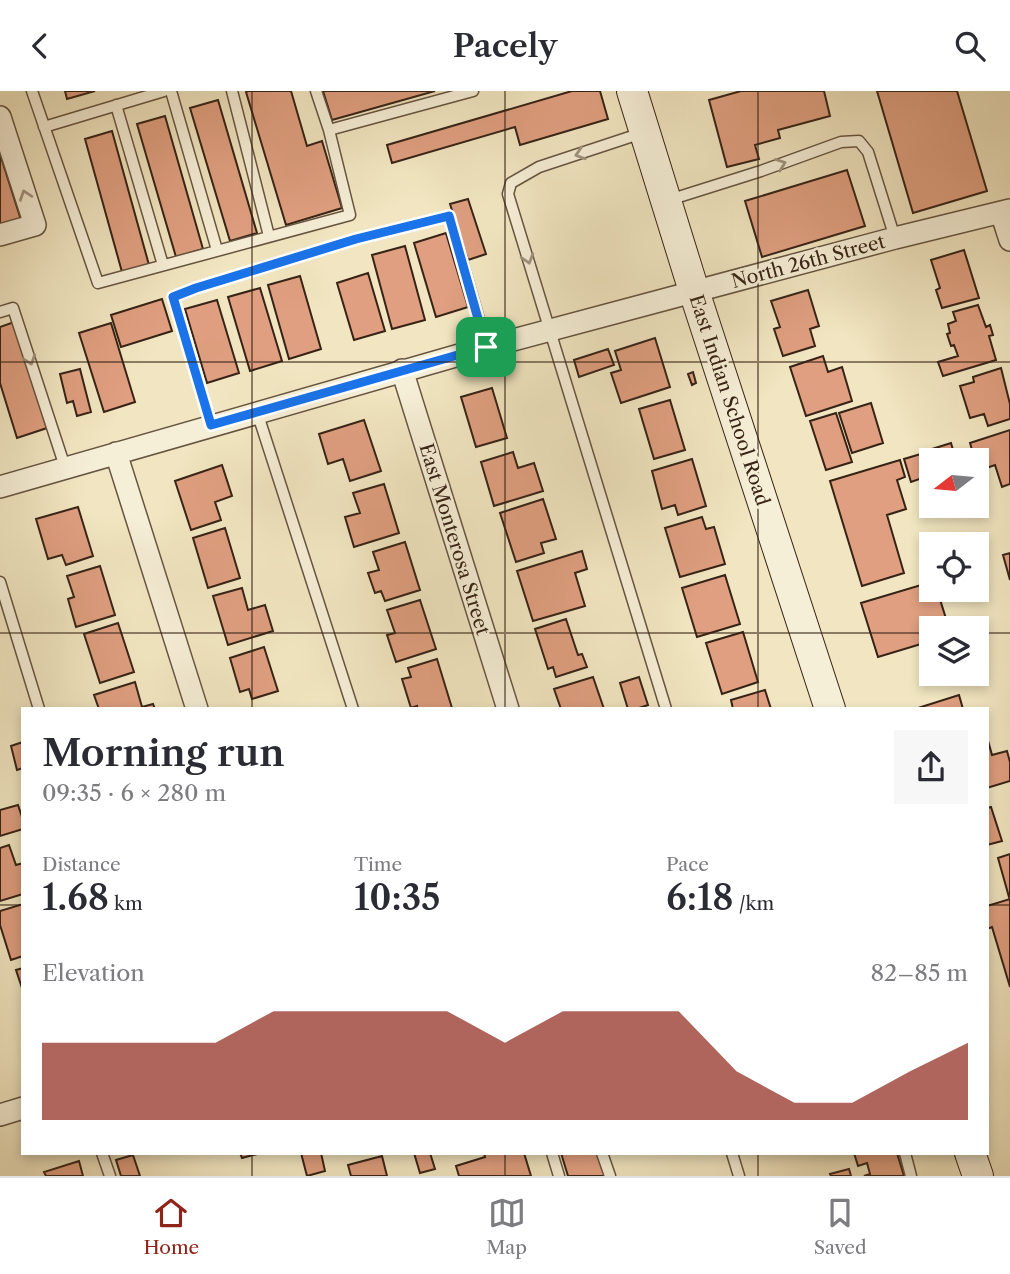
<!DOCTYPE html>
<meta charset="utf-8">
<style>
body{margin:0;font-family:"Libre Caslon Text",serif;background:#f7f7f7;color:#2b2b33;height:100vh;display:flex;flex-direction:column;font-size:26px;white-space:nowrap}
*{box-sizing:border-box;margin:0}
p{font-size:23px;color:#7c7c81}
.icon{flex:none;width:38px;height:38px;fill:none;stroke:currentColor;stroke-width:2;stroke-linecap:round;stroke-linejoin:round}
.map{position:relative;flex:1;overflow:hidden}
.side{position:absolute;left:21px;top:616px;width:968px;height:448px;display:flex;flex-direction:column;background:#fff;border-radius:0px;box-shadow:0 4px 10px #0003}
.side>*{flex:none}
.needle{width:46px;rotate:254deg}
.controls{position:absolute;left:919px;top:357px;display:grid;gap:14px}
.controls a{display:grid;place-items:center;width:70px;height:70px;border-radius:0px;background:#fff;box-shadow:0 4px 10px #0003;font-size:35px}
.pin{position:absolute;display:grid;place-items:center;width:60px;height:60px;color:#fff;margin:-30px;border-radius:14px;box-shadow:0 4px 10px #0006}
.round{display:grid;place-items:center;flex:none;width:74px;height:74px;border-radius:0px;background:#f7f7f7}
.summary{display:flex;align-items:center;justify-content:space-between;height:119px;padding:0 21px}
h1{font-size:38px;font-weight:600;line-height:52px}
.stats{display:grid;grid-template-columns:repeat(3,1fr);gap:10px;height:119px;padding:7px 21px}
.stats div{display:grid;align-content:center}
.stats b{font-size:35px;font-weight:600}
.stats small{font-size:19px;font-weight:400}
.stats p{font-size:19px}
.chart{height:196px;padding:14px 21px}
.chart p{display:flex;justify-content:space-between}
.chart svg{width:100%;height:126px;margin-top:7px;fill:#8f2418;opacity:.7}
header{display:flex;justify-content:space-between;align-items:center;height:91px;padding:0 21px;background:#fff;font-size:32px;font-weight:600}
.dock{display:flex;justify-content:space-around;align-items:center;height:98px;border-top:2px solid #e1e1e2;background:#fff;font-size:19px;color:#7c7c81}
.dock a{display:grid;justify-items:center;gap:4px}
.dock .selected{color:#8f2418}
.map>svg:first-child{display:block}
.building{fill:#df9f80;stroke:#372316;stroke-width:2}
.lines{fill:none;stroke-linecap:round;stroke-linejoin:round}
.service-casing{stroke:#665441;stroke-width:13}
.minor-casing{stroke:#665441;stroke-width:24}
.secondary-casing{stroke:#372316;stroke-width:32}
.service{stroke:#f6efd7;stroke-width:10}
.minor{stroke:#f6efd7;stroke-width:21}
.secondary{stroke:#f6efd7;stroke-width:30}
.oneway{stroke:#a09380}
.route-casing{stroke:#fff;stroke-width:14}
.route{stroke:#1a73e8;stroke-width:9}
.grid{fill:none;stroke:#372316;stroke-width:2;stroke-opacity:0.55}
.labels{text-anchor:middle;stroke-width:5;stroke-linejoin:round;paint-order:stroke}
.street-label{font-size:19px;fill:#372316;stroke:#f6efd7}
</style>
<header><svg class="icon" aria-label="back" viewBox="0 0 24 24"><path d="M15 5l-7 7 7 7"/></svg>Pacely<svg class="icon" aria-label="search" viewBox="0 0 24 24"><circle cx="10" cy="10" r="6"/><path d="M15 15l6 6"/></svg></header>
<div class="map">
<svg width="1010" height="1085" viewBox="0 0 1010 1085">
<rect width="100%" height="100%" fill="#f1e6c1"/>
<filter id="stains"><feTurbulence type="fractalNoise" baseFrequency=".00286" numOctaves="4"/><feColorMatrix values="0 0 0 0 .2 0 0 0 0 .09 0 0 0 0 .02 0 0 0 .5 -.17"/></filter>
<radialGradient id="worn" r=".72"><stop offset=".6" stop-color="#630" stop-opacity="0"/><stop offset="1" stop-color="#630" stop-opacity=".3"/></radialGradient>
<path class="building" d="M65,0H95L67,8Z
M248,0H291L307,55L322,50L342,117L286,134L246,1Z
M323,0H435L332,29Z
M572,0H600L608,28L520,54L515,36L392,72L387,54Z
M741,0H824L830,25L778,39L780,47L755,54L759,68L727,76L709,9Z
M877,0H957L987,100L913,122Z
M218,9L257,142L230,150L190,17Z
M165,25L203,158L176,166L137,33Z
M112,40L149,174L122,181L85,48Z
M0,63L21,129L0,136Z
M847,79L865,135L762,166L745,110Z
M468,108L486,163L468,169L450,113Z
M446,142L468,216L436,226L414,152Z
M405,155L425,229L392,238L372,164Z
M964,159L979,207L942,217L936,199L940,197L931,169Z
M368,182L385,240L354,249L337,192Z
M300,185L321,258L289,268L268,194Z
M260,197L282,270L250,280L228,206Z
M808,199L819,235L810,238L815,255L783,265L774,238L780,236L771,210Z
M162,208L172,240L121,256L111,224Z
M217,209L239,282L207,292L185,218Z
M978,214L986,236L990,234L993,244L989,245L996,269L943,285L938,271L958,265L954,254L951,255L947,243L950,242L948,233L956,230L953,221Z
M14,231L47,337L17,347L0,292V236Z
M111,232L135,311L104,321L79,242Z
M655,247L670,296L621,312L611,282L621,279L615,260Z
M608,258L614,274L579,286L574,269Z
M823,265L828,281L842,276L852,310L806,325L790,276Z
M1001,277L1010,313V328L988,335L984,323L970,327L960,295L974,291L973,286Z
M80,278L91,321L77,325L73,310L67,312L60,283Z
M693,281L696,292L692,294L688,283Z
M492,297L507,347L476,356L461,306Z
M670,309L685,359L654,368L639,318Z
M871,312L883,352L852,362L839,322Z
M836,322L852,371L826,379L810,330Z
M364,329L381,380L350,390L343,368L328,373L319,343Z
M1010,339V393L1002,396L995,374L978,380L976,369H975L970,352Z
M951,352L956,369H933L929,359Z
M513,361L518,377L534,372L543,400L494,415L481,371Z
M924,362L931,384L911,391L904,368Z
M692,368L706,415L678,424L675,414L662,418L652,380Z
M900,369L905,386L897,389L906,418L887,424L904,482L862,495L830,390Z
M222,374L232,405L215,411L221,429L191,439L175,390Z
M384,393L399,442L354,456L345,426L360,422L353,402Z
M543,408L556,448L541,452L544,462L516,471L500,422Z
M78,416L93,465L66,474L62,464L48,468L36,428Z
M702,426L706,438L714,436L725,473L680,486L665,437Z
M225,437L240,487L208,497L193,447Z
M405,451L420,499L385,510L381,500L375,502L368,482L379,479L373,461Z
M582,460L587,478L575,482L585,515L533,530L517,480Z
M1010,462V489L1003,464Z
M100,475L115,524L76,536L68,508L74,506L67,485Z
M725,484L740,533L697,546L682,497Z
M931,491V499H937L949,537H931V550L878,566L861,512Z
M242,497L248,519L265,514L273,540L228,554L213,505Z
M420,509L436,558L396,571L387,544L395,542L387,519Z
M566,528L578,564L582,563L587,576L556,586L553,576L548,578L535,538Z
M118,532L134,581L100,592L84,543Z
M743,541L758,591L722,603L706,552Z
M264,556L278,600L252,608L249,598L240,601L230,567Z
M437,568L452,617L417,618V615L411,617L402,588L411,586L408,577Z
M593,586L604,618H561L554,598Z
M639,586L648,614L636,618H628L620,592Z
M135,591L142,616L153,613L155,618H99L94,604Z
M765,599L771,618H733L731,609Z
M959,604L963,618H918V617Z
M987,646L992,664L1007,660L1010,671V690L987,697Z
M23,651V677L17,679L11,655Z
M18,714L23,729V738L0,745V719Z
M991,716L1002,750L987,754V717Z
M9,754L16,774L23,772V803L0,810V757Z
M1010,763V805L1009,806L998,767Z
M1010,808V896L992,836L987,838V815Z
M23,813V865L11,869L0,834V820Z
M23,877V900L16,879Z
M240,1062H261L242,1067Z
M301,1062H321L325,1080L307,1085Z
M414,1062H430L435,1078L420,1082Z
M484,1062H524L531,1085H459L456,1075L485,1066Z
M561,1062H598L605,1085H568Z
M854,1062H897L904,1085H864L870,1083L867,1072L858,1075Z
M133,1064L140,1085H121L116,1069Z
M382,1065L387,1085H351L348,1074Z
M79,1070L83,1085H46L44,1081Z
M849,1078L851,1085H831L830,1083Z"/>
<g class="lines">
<defs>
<path id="service" d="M32,0L98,192L350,124L329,39L316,0
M171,0L217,159
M232,0L269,145
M116,14L163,174
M44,36L164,0
M329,39L473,0
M642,42L539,76L511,92L508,103L666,618
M669,109L761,80L841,51L859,50L868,61L895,147
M0,221L13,217L65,376
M257,321L353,618
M211,334L173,206L196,197L356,148L449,125L487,256
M0,491L39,618
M102,1062L110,1085
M552,1062L559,1085
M602,1062L610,1085
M732,1062L739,1085
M905,1062L911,1085"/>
<path id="minor" d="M0,26L35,134L0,144
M1001,121L1010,149
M402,279L508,618
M116,362L197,618
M0,396L487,256L895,147L1010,119
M0,1024L23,1017"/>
<path id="secondary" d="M632,0L694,200L830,618
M970,1062L978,1085"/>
</defs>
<use href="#service" class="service-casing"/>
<use href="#minor" class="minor-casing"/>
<use href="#secondary" class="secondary-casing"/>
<use href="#service" class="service"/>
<use href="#minor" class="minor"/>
<use href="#secondary" class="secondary"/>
</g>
<defs><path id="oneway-chevron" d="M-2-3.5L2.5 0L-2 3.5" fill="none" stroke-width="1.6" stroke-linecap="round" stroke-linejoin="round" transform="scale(1.75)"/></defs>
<g class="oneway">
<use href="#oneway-chevron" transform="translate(580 63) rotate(162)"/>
<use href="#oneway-chevron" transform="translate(781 73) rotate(-20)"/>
<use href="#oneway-chevron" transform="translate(25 104) rotate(-109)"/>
<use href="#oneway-chevron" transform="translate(528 168) rotate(73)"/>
<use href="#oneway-chevron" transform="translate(30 269) rotate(72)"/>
</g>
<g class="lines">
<defs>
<path id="route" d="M449,125L486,256L211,334L173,206L196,197L356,148Z"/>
</defs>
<use href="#route" class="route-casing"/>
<use href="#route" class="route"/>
</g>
<path class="grid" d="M252,0V618M505,0V618M758,0V618M0,271H1010M0,542H931M976,542H1010M0,814H23M987,814H1010M252,1062V1085M505,1062V1085M758,1062V1085"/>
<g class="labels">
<g class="street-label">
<text transform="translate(808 170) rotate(-15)" y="7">North 26th Street</text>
<text transform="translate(730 309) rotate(72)" y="7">East Indian School Road</text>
<text transform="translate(455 448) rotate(73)" y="7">East Monterosa Street</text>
</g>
</g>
<rect width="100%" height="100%" filter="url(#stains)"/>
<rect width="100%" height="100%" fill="url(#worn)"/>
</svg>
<div class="controls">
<a><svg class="needle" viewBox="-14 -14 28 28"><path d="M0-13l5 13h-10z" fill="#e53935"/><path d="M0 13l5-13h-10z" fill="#7c7c81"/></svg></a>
<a><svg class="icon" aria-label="locate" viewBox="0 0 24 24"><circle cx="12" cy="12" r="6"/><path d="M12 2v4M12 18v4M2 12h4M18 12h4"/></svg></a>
<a><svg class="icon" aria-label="layers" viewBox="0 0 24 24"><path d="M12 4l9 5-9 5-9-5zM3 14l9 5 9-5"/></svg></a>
</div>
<div class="pin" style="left:486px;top:256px;background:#1e9e55"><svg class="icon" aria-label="arrive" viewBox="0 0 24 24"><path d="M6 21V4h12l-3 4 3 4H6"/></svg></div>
<section class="side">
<div class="summary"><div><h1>Morning run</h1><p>09:35 · 6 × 280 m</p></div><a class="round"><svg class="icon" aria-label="share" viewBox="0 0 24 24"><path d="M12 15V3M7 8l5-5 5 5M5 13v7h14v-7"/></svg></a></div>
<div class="stats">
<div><p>Distance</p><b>1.68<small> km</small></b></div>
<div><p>Time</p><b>10:35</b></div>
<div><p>Pace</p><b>6:18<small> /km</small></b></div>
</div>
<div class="chart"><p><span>Elevation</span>82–85 m</p>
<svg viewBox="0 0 160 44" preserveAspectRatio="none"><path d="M0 44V17L10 17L20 17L30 17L40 6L50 6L60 6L70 6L80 17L90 6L100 6L110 6L120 27L130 38L140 38L150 27L160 17V44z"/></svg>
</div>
</section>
</div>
<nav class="dock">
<a class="selected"><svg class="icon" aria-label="home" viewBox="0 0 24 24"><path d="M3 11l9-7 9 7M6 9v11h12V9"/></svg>Home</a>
<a><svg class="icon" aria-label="map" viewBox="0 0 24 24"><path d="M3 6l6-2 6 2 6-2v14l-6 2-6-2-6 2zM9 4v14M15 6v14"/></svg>Map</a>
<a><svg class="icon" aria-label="saved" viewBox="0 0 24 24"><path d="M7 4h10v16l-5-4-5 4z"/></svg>Saved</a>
</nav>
